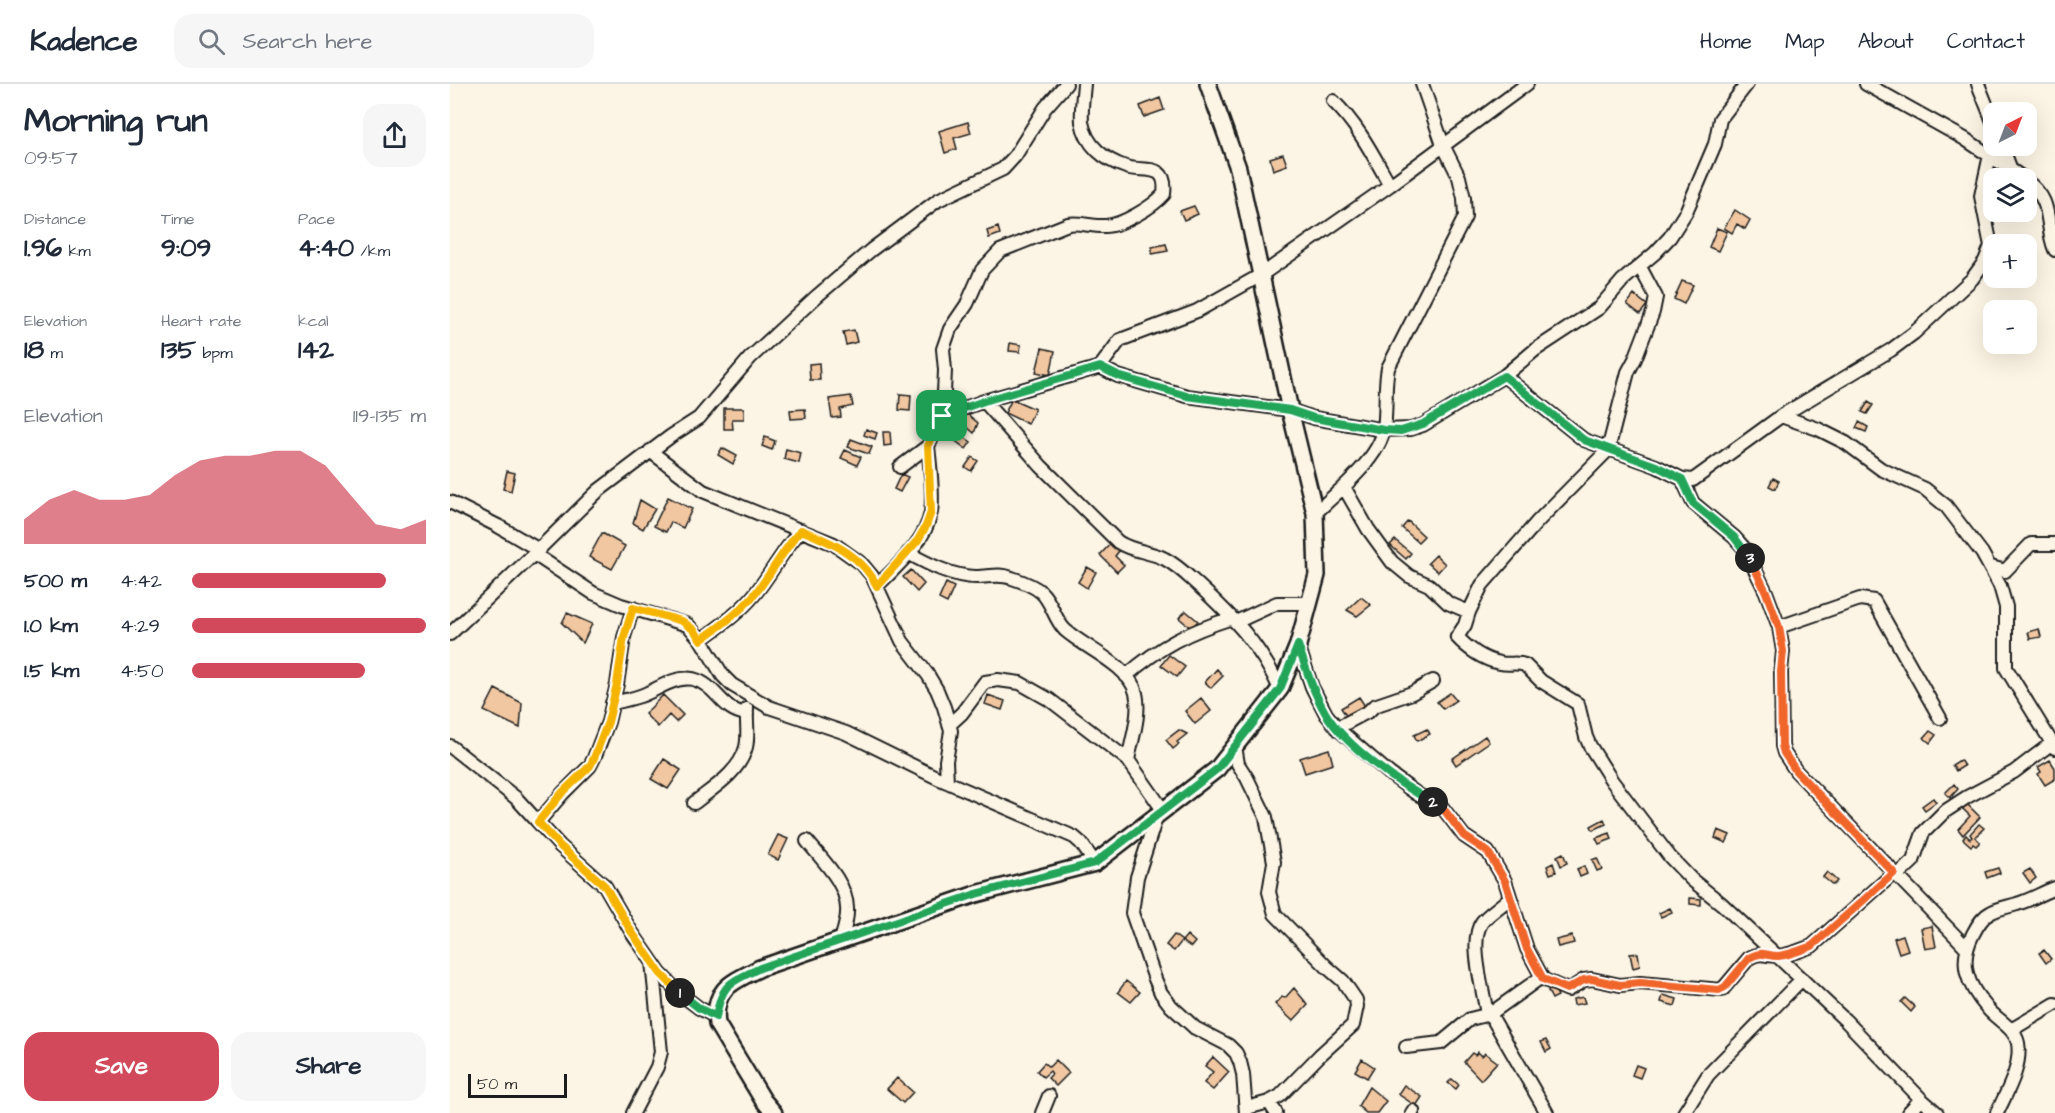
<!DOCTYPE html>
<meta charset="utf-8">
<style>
body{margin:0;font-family:"Architects Daughter",sans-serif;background:#f6f6f7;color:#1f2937;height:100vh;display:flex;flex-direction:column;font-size:22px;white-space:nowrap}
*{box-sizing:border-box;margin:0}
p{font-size:20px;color:#747a83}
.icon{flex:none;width:33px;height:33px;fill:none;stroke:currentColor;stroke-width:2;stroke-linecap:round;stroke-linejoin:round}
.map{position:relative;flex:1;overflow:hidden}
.panel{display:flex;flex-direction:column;background:#fff;width:450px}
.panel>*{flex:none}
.needle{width:39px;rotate:42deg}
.fabs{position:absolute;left:1533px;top:18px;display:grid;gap:12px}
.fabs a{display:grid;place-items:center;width:54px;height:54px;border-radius:12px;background:#fff;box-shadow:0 6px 24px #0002;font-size:30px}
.scale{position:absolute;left:18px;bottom:15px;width:99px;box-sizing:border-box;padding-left:6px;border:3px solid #1c1c1c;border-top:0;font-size:16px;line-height:21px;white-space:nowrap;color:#1c1c1c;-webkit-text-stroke:4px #fcf5e5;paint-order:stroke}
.pin{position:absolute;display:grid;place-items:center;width:51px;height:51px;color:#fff;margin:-26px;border-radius:12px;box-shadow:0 3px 9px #0006}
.km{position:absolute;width:30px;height:30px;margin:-15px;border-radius:50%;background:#222;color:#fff;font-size:16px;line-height:30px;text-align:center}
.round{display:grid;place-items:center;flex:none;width:63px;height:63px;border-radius:18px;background:#f6f6f7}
.summary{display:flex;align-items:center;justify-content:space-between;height:102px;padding:0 24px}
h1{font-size:33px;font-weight:700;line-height:45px}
.figures{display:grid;grid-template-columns:repeat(3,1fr);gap:9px;height:102px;padding:6px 24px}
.figures div{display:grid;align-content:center}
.figures b{font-size:26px;font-weight:700}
.figures small{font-size:16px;font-weight:400}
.figures p{font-size:16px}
.chart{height:168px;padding:12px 24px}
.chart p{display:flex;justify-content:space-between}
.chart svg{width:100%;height:108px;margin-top:6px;fill:#d1495b;opacity:.7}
.action{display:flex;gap:12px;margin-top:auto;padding:12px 24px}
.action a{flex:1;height:69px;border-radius:18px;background:#d1495b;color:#fff;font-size:24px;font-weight:700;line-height:69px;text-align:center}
.action a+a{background:#f6f6f7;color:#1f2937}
ul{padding:0 24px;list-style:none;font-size:20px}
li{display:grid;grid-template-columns:96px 72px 1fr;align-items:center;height:45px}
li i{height:15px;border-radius:8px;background:#d1495b}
header{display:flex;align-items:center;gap:36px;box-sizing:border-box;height:84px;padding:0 30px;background:#fff;border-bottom:2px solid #e0e1e3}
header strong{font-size:28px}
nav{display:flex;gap:33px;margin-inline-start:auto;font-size:21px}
.search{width:420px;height:54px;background:#f6f6f7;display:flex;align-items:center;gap:15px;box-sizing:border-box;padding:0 21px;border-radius:18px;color:#747a83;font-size:22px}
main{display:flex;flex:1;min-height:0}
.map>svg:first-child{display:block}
.building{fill:#f1c7a1;stroke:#1c1c1c;stroke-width:1.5}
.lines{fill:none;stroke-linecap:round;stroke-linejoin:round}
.minor-casing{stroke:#1c1c1c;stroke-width:16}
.tertiary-casing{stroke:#1c1c1c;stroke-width:20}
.minor{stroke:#fcf5e5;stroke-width:12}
.tertiary{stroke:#fcf5e5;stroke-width:15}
.split-1-casing{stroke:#fff;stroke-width:12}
.split-2-casing{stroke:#fff;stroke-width:12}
.split-3-casing{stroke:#fff;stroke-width:12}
.split-4-casing{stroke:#fff;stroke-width:12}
.split-1{stroke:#f5b400;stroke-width:8}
.split-2{stroke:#22a559;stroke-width:8}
.split-3{stroke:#f0652b;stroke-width:8}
.split-4{stroke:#22a559;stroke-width:8}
</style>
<header>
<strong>Kadence</strong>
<div class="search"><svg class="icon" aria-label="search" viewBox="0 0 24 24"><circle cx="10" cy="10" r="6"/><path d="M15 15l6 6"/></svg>Search here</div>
<nav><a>Home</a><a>Map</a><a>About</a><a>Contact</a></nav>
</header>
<main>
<section class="panel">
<div class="summary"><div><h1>Morning run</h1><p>09:57</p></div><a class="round"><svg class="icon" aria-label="share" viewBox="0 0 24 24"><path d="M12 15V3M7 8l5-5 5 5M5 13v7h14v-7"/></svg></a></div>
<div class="figures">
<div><p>Distance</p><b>1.96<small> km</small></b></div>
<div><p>Time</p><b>9:09</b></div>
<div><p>Pace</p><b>4:40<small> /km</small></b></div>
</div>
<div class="figures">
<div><p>Elevation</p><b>18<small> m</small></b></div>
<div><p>Heart rate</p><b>135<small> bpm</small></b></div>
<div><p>kcal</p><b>142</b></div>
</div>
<div class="chart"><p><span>Elevation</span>119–135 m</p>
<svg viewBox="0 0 160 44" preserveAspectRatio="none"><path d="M0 44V34L10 26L20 22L30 26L40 26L50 24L60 16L70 10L80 8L90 8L100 6L110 6L120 12L130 24L140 36L150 38L160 34V44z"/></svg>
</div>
<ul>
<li><b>500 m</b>4:42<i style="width:83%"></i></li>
<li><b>1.0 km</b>4:29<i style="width:100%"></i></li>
<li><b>1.5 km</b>4:50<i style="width:74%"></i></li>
</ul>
<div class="action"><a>Save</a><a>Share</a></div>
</section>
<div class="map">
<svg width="1605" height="1029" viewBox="0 0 1605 1029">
<rect width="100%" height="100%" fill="#fcf5e5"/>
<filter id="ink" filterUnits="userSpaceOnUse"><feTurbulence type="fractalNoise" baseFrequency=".0167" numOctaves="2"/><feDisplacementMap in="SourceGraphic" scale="12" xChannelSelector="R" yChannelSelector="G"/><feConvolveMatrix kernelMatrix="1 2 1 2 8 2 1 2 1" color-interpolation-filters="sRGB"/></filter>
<g filter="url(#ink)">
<path class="building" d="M710,14L714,26L694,33L690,22Z
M518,38L521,49L504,54L507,65L495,69L489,47Z
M833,70L837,81L823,86L820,74Z
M744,122L748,130L734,136L730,127Z
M1285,126L1300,136L1295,145L1287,140L1282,149L1274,144Z
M548,143L550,150L539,154L537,147Z
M1267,144L1277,148L1268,167L1259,163Z
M716,160L718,167L702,170V163Z
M1232,197L1243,201L1234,220L1224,215Z
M1184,211L1197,221L1190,230L1177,220Z
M404,246L407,258L396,261L393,248Z
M560,259L571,261L570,268L559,267Z
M592,264L605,267L600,291L586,288Z
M369,279L370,296H360L359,280Z
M450,310L461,311L460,327L449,326Z
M401,312L403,322L390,325L391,333L382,334L379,315Z
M562,315L585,325L578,340L555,329Z
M1418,318L1423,321L1417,330L1412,328Z
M274,324H294V335H282L283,345H274Z
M355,325L356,334L341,335L340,326Z
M516,329L528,339L524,349L509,336Z
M1409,338L1418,343L1416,348L1406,344Z
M416,345L427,349L425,355L414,351Z
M433,348H440L441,361L434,362Z
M507,348L521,358L516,365L503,355Z
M315,353L325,357L322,366L312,362Z
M401,355L422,363L419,370L398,363Z
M272,364L287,372L283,380L268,371Z
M336,365L351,369L349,379L334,375Z
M395,366L411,373L407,381L391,374Z
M522,373L528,377L521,387L515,383Z
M57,387L65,389L61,407L53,405Z
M451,390L458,393L450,408L444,405Z
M1323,394L1329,397L1325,405L1319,402Z
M218,413L242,425L233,444L221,438L216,448L204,442Z
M190,416L205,425L193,445L183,439Z
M958,437L974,452L968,458L952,444Z
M152,449L175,462L162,485L139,473Z
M945,456L961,469L956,475L940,461Z
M661,459L669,467L665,472L674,481L667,488L650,471Z
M986,471L995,480L988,488L978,479Z
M637,483L646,488L637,504L628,498Z
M461,486L474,500L467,508L453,493Z
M496,499L504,503L497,519L489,515Z
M911,513L921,521L907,532L897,526Z
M736,527L748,537L741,544L729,534Z
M117,529L142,540L133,559L112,539Z
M1589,545L1591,553L1580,555L1578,548Z
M719,571L735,583L727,593L711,581Z
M767,585L773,592L761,604L755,598Z
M45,605L72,619L70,644L34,627Z
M1000,609L1006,616L993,625L987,618Z
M213,611L233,631L226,638L219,631L208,643L195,630Z
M538,611L555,617L552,626L535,620Z
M909,613L915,622L897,633L891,624Z
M751,614L761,627L745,640L735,627Z
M977,645L980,650L967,657L964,651Z
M729,646L737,650L727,658L729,660L723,665L716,656Z
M1480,647L1486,651L1480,659L1474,654Z
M1035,652L1039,658L1006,681L1002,675Z
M879,665L883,680L855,689L850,674Z
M214,675L231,686L218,705L201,695Z
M1510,676L1514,682L1506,687L1502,681Z
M1600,676L1605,684V695L1595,701L1588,690L1591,688L1588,683Z
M1504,700L1508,705L1500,714L1495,709Z
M1483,714L1486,718L1475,726L1472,722Z
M1516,719L1530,733L1513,751L1508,745L1520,732L1511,723Z
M1154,735L1156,740L1143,746L1141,742Z
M1529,740L1534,744L1525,753L1530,758L1526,762L1523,760L1521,762L1513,755L1516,751L1520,755L1522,753L1520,750Z
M1268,746L1280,751L1276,759L1265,754Z
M1160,749L1162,755L1149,760L1146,754Z
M328,751L338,755L328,776L318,771Z
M1113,769L1117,779L1111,782L1107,772Z
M1147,774L1152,785L1147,787L1142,776Z
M1103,779L1106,788L1100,790L1097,782Z
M1134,782L1137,790L1130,793L1127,785Z
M1548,784L1550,789L1537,794L1535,788Z
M1580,785L1586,794L1580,799L1573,789Z
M1377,788L1387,797L1383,801L1373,793Z
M1240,814L1251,815V821L1240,820Z
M1220,824L1222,828L1211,833L1209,829Z
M1482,842L1486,863L1475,865L1471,844Z
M724,851L732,857L724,867L716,861Z
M737,851L745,858L741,863L732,857Z
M1453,851L1458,866L1449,869L1444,854Z
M1122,852L1124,859L1108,863L1106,856Z
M1594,866L1601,875L1596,879L1589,869Z
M1188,869L1190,882L1183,884L1180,870Z
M676,897L690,908L681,918L668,908Z
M844,904L858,921L843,937L825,920L832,913L835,914Z
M1104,904L1108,912L1102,915L1098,907Z
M1213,911L1227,915L1225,922L1211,918Z
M1133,913L1135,919L1124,921L1123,915Z
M1455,914L1465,923L1461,928L1451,918Z
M1096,956L1101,965L1096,968L1091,958Z
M1028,968L1032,972L1035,969L1047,978L1031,996L1014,978L1022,969L1025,971Z
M763,973L779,988L763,1006L754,999L763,988L755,982Z
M912,975L924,983L917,994L905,987Z
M606,976L619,989L606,1002L598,994L602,990L600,987L593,993L587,987L594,979L599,983Z
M1186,981L1194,984L1190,994L1182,991Z
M447,994L463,1008L453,1019L437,1005Z
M1002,995L1009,1001L1006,1005L998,999Z
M954,1001L972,1013L966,1022L948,1010Z
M919,1003L936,1017L927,1029H916L908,1022Z"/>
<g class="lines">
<defs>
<path id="minor" d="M1416,0L1515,55L1573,94
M1528,0L1544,40
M883,17C908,41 923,71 940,101
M1552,62L1561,86
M1576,97C1605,117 1594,140 1605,166
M1190,183L1206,213L1203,228L1185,275L1178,288L1158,366L1088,437L1032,501L1019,528L1015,541L1007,553C1018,565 1034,576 1050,579C1059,581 1067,578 1075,581L1091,597L1128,620L1136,653L1140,662L1162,697L1220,773L1242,796L1272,820L1395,936L1471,1015L1487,1029
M650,283L670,256L747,227L811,191L940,101L1077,0
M1054,292L1134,356L1206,382L1232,395L1243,396L1331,332L1441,266L1464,249L1522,195L1535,177L1541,162L1531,112L1540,71
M534,317L591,382L668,458C683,468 700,467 715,475C727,481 738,492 748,501C783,533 810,561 830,605
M493,332L534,317L650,283L668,292L737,312L840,326L864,334L934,346L961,345L973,341L1054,292L1085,266L1149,224L1173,196L1205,169L1220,153L1236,128L1265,60L1270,35L1297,0
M1331,332L1368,345L1396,359L1431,385L1475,405L1496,422L1532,469L1550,502L1556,523V584L1605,664
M200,367L253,407L384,460L412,480L422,492L452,557L478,591L487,606L494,623L501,647L496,677L497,698
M450,383L478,362L493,332L495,286L493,265L500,245L517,220L532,186L550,167L618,140C631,138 643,143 656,142C672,141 703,123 714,110C718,77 693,89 676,83C654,76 636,61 632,38C631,26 633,12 634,0
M1232,395L1243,419L1284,453L1295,465L1316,508L1329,543L1333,567L1331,588L1332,662L1334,669L1346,687L1516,863
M894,403L918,445L942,478L959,492L979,501L998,519L1019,528
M0,418L48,442L89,466
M865,429C886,410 931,373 934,344C937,324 934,304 938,284L1015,133L1014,114L1009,93L993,61L972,0
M458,469C478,480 503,493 526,493C539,493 549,489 562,494C571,497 583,501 591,508C602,518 604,535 615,546C635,564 679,581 686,609C691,630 682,655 678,676
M84,470L143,509L171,521L238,541L251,556L273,592L282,601L319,623L396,649L490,695L624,753L631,759L645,779
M1541,483L1555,487L1581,460H1605
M427,502C447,482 476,457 481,428C484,409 480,382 478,362
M786,538L827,519H860
M1329,543L1410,515L1424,517L1490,634
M0,550L84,470L148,407L221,352L249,334L300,274L367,212L421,166L488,116L553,85L565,72L595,24L616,0
M251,556C270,542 289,529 304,511C321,490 333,466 351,446
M848,561L862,603L876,630L889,646L940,690L967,710L992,723L1014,752L1038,768L1055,797L1077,865L1093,895
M676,592C710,562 738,548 782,534
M162,619C172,617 181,615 190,612C206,607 225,591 243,595C267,601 271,627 297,630
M499,641L512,629L535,598L548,596L570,599L600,616L678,676L713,726
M887,644L919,627L924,622L962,609L983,597
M0,662L66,714L110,762L155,802L181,847L210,889L228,908L249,924L266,933
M785,662L788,680L797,694L816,733L824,778L819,808L825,830L877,883L893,897L906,916L907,922L903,941L870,971L830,1012L819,1018L797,1024
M244,719C263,704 290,688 296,663C299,651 296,637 297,625
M707,731L687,793L682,829L705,895L711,909L721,922L745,944L778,961L786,969L790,978L793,990L796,1029
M88,738L113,709L140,682L144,674L158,638L167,600L174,553L183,524
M357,757C372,776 396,798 397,824C398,835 394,846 391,856
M1447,792L1463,777L1473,749L1494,728L1517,713L1564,688L1602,659
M1040,930L1097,1029
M1037,931C1034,908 1018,857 1032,838C1039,829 1052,822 1060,813
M1561,946L1605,920
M956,963L991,959L1020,935L1040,930L1090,894L1118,906L1134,896L1142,895L1170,901L1190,899L1272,906L1299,874C1311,867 1316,872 1328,872C1340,871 1351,866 1362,862L1444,789
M819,1018L826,1029
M183,1029L207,983L211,968L202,878
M592,1029L599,1012
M962,1029L963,1027
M1234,1029L1258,991L1352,895
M1458,1029L1471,1015
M1547,1029C1556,1009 1572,983 1568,959C1565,944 1547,936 1538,925C1517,901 1508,879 1523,850C1527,842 1532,833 1540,829C1548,824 1558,823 1567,820C1580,816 1592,809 1605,804"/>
<path id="tertiary" d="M324,1029L313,1016L267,940C262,904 283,898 310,884L526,810L645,779L767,685L830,605L848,561L867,491L865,429L840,326L788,84L758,0"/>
</defs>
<use href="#minor" class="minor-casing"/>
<use href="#tertiary" class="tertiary-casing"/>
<use href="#minor" class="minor"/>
<use href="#tertiary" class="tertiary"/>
</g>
</g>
<g class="lines" filter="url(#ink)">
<defs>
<path id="split-1" d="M230,909L210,889L181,847L155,802L110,762L88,738L112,709L140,682L144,674L158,638L167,600L174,553L183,524L232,537L244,546L251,556C270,542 289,529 304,511C321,490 333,466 351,446C381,458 412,471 427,502L468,456L476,442L481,428L478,362L492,332"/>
<path id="split-2" d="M230,909L249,924L266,933C272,898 280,899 310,884L526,810L645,779L767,685L830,605L848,561C856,585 863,608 876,630C895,661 951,702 983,718"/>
<path id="split-3" d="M983,718L992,723L1014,752L1038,768L1055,797L1077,865L1093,895L1117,905L1134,896L1142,895L1170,901L1190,899L1269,906L1275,903L1299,874C1313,866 1315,872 1328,872C1340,871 1351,866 1362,862L1444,789L1346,687L1334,669L1332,662L1331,588L1333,567L1329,543L1316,508L1300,474"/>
<path id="split-4" d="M492,332L534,317L650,283L668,292L737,312L840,326L864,334L934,346L951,347L973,340L1054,292L1134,356L1206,382L1232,395L1243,419L1284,453L1300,474"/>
</defs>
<use href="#split-1" class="split-1-casing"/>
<use href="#split-2" class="split-2-casing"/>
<use href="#split-3" class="split-3-casing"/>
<use href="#split-4" class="split-4-casing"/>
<use href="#split-1" class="split-1"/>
<use href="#split-2" class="split-2"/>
<use href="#split-3" class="split-3"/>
<use href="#split-4" class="split-4"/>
</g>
</svg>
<div class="fabs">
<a><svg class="needle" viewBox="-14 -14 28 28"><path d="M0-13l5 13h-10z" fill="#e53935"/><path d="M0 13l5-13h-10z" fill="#747a83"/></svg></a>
<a><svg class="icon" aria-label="layers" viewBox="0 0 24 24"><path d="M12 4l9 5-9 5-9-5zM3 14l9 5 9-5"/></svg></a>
<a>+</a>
<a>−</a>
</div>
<div class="scale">50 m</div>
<div class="pin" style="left:492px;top:332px;background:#1e9e55"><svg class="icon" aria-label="arrive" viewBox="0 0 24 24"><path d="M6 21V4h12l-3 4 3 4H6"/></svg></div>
<b class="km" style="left:230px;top:909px">1</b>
<b class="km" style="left:983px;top:718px">2</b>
<b class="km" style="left:1300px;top:474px">3</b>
</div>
</main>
